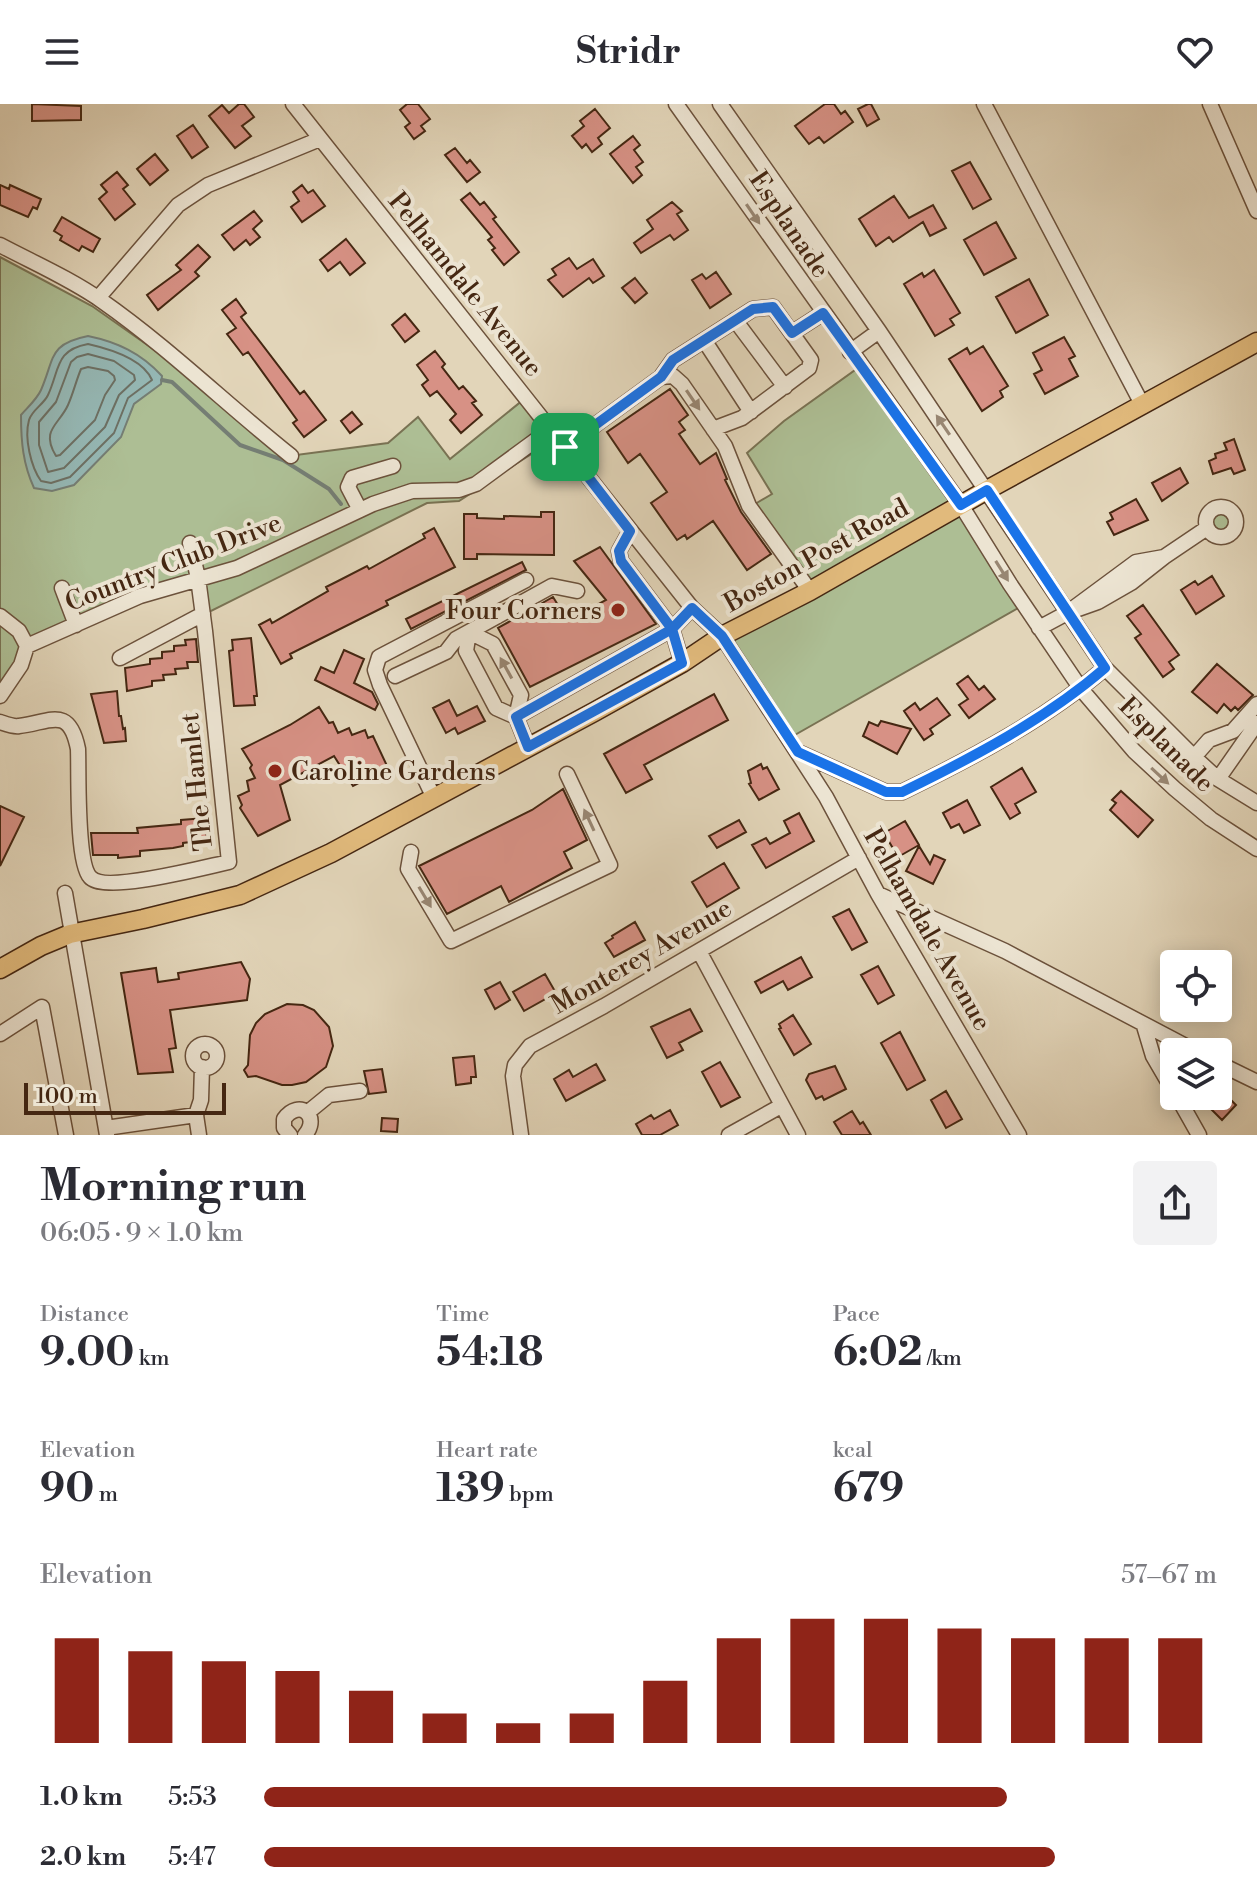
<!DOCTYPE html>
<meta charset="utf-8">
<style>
body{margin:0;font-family:"Libre Bodoni",serif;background:#f2f2f3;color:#2b2b33;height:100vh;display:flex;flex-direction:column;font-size:30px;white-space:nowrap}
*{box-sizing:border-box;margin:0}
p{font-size:26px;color:#7c7c81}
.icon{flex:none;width:44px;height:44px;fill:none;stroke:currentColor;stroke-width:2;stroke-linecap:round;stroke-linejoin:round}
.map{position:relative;height:1031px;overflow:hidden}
.side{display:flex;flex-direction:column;background:#fff;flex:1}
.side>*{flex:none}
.fabs{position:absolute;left:1160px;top:846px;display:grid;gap:16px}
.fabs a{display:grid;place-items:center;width:72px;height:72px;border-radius:8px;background:#fff;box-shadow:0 4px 20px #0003;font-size:40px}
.scale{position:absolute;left:24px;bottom:20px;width:202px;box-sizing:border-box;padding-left:8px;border:4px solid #452712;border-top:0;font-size:22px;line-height:28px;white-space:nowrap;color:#452712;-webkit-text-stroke:6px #ece4d2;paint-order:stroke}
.pin{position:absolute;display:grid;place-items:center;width:68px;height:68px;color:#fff;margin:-34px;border-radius:16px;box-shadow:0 4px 12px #0006}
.round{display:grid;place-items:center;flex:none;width:84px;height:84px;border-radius:8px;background:#f2f2f3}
.summary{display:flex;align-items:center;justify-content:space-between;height:136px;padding:0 40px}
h1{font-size:44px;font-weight:700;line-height:60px}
.stats{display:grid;grid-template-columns:repeat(3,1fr);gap:12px;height:136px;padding:8px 40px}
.stats div{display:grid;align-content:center}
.stats b{font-size:40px;font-weight:700}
.stats small{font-size:22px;font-weight:400}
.stats p{font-size:22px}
.chart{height:224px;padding:16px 40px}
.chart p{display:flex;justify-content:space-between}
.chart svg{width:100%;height:144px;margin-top:8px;stroke:#8f2418;stroke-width:6}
ul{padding:0 40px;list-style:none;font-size:26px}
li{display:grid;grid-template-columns:128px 96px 1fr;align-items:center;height:60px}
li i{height:20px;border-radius:10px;background:#8f2418}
header{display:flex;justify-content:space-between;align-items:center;height:104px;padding:0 40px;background:#fff;font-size:36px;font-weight:700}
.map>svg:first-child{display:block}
.green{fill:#adbe94;stroke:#797253;stroke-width:2}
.water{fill:#95b8b5;stroke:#757e74;stroke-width:2}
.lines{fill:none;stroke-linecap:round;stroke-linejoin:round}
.shore{stroke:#6d7064;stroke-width:2}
.stream{stroke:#757e74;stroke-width:4}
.building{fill:#d79185;stroke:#452712;stroke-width:2}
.minor-casing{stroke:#6c523c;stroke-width:17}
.major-casing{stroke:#452712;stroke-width:21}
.minor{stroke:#ece4d2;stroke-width:14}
.major{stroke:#e1ba7c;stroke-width:18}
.oneway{fill:#988672}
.route-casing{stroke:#fff;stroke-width:16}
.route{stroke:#1a73e8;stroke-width:10}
.poi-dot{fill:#8f2418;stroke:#ece4d2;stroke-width:3}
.labels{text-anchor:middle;stroke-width:8;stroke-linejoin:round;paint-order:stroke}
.street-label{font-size:26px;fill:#452712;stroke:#ece4d2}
.poi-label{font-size:26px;fill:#452712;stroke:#ece4d2;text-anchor:end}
</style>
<header><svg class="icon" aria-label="menu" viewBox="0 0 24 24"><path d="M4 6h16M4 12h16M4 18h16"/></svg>Stridr<svg class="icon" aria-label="heart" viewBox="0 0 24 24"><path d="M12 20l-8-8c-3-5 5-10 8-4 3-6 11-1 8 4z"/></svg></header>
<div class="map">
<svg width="1257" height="1031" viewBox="0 0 1257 1031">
<rect width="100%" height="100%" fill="#e2d5b9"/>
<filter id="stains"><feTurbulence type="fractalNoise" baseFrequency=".0025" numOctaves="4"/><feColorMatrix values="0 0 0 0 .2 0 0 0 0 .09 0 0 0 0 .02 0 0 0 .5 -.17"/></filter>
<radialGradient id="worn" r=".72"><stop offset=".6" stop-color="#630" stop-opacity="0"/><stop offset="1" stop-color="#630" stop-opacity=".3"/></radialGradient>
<path class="green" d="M0,153L92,202L180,264L281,353L388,339L418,313L450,355L528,292L559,332L459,397L427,399L205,510L198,470L23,543L0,586Z
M858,264L956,400L1020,503L793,632L722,532L809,481L755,400L772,390L747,349L784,317Z
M1209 418a12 12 0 1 1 24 0a12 12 0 1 1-24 0Z"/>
<path class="water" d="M88,232C117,238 141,249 162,272L161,280L134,300L121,333L74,381L52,387L34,384C23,360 21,338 21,311C28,303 37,295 41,286C55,254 48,240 88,232Z"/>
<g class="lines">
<path class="shore" d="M88,240C110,245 143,255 152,276L128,294L114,329L70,373L51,379L41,377C31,363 24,334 29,316C32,306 44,300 48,291C60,265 55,246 88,240Z
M88,250L114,257L134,271L135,276L119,291L105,323L64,364L48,368L39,341V318L56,298L71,258L77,253Z
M88,263L108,267L114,272L115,276L105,291L95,316L60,351L56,352C40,326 59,321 68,301C73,290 76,277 81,265Z"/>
<path class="stream" d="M162,276L172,278L240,341L283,356L329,385L341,400"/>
</g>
<path class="building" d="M32,0L81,2V16L32,17Z
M239,0H244L254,13L242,22L251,32L235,44L209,12L222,1L229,9Z
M407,0H418L430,15L421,22L425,27L414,35L405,23L410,19L400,6Z
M825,0H834L841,10L845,7L853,18L824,39L819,33L809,40L795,22Z
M868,0H871L879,15L867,22L858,5Z
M595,5L610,24L598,34L602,40L592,48L586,40L582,44L572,32L584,22L580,17Z
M193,21L208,43L192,54L177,32Z
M633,32L640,41L634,46L643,58L636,63L642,71L633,79L610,50Z
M455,44L467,59L470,56L480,68L467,78L445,51Z
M155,50L168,66L150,81L137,65Z
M970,58L991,95L973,105L952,67Z
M117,68L128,81L123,85L135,100L115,116L99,95L107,88L101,81Z
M0,81L9,85L10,81L41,95L37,105L33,103L28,113L0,101Z
M302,81L308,89L313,86L325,102L302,118L291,103L299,97L293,88Z
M470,89L480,101L484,98L496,113L493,115L519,148L504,161L492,146L495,144L488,136L492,133L461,96Z
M894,92L909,114L933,101L946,124L930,132L923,118L893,138L889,133L876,142L859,115Z
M672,98L682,107L677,110L688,126L674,136L670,131L641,149L634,139L653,125L647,116Z
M254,107L262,117L253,125L260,133L250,141L246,136L234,146L222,131Z
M62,113L100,135L93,148L82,142L79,147L60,136L62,132L54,127Z
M996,118L1016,154L984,171L964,136Z
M346,135L365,159L350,171L340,158L328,167L320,156Z
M198,141L210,153L195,168L199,172L158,206L147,191L181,166L176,161Z
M569,154L577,165L593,155L604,172L593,179L589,174L563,193L548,176L556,171L552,165Z
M934,166L960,209L950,215L954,221L935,232L904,180L922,169L924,173Z
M716,168L731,190L710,204L692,176L702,170L706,175Z
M635,174L647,189L635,199L622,184Z
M1029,175L1048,211L1016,229L996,193Z
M236,195L246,209L241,213L300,290L304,287L326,316L304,333L293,319L297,316L248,248L243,251L227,230L236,224L222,206Z
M405,210L419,227L405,238L392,221Z
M1064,233L1075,252L1069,255L1078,272L1045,290L1034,270L1042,266L1033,249Z
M983,242L1008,282L1000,287L1003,293L982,307L949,255L967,244L970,250Z
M435,247L445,260L442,263L459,285L463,282L476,297L472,299L482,311L461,329L450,316L456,310L437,287L430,292L422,281L428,276L417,261Z
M670,285L688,311L679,318L685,326L679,330L700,360L716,349L727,375L725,376L741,408L771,450L747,466L713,417L687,435L685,431L677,436L651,399L667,388L640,350L628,359L607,328Z
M352,308L362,320L350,329L341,317Z
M1234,335L1245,366L1234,370L1231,364L1213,370L1209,357L1216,354L1215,350L1227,346L1224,339Z
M1180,364L1188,379L1162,397L1152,379Z
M1136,395L1148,416L1114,431L1107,418L1113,415L1110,409Z
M541,408H554V451L477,450V455H464V410H477V414L504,415V412L541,413Z
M434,424L455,463L386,497L388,501L290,550L292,554L281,560L259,521L270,515L272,519L328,487L326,483L338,477L367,462L369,465L425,434L423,430Z
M600,443L656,520L530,583L498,524L553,493L568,517L606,496L574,457Z
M522,458L526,466L411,525L406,515Z
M1212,472L1224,492L1196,510L1181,486L1195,477L1198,481Z
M1143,501L1179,551L1169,558L1174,565L1163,573L1135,534L1141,530L1127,512Z
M251,534L257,592H254L255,601L234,602L229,547L233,546L232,536Z
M196,535L198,558H187L188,564L175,565L176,570L163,571L164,576L152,577V582L127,587L125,564L150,560V555L162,554V548L174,547V542L186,541L185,536Z
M344,546L364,555L354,579L372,588L378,600L375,606L315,576L321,563L334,569Z
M1217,560L1253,591L1238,606L1235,603L1231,607L1224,600L1217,609L1192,588Z
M968,572L979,586L984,582L995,595L969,614L959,601L968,595L957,580Z
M117,587L119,612H121L123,625L125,624L126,637L104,639L91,590Z
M714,590L728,616L644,661L652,675L626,689L604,650Z
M937,594L950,611L930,625L933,630L924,636L904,607L915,599L920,606Z
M449,596L457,612L477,602L485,617L458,630L455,624L446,629L433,604Z
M319,603L329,619L333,618L338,629L349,624L352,631L365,626L368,634L373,632L388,664L353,682L334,652L280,681L290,716L258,732L240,704L242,701L238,692L249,687L247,677L255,674L250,664L252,661L242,645L290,621Z
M881,617L911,625L897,650L863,632L869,618L878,622Z
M761,660L763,665L767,663L779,685L759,696L749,680L751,679L748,667Z
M1022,664L1036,688L1015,700L1020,709L1010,715L991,683Z
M563,685L587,736L564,748L572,764L509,798L501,782L447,810L419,762L532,706Z
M1121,687L1153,716L1138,733L1110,706L1116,699L1112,696Z
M967,696L980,721L964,729L959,720L951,724L943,709Z
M0,702L24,713L0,762Z
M799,709L814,737L766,764L752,741L766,734L770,740L790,729L784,717Z
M205,714L207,736L183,739V742L173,744L140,747V752L118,754V751H93L91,729H138L137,724L181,720V716Z
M739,716L746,728L717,744L709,732Z
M905,717L919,741L898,753L884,729Z
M919,742L930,760L934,751L945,756L933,780L906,767Z
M724,759L739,784L707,803L692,778Z
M849,805L867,838L852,846L833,813Z
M635,818L645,836L614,853L605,839L613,834L612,832Z
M801,853L812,873L788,886L783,877L761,889L755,878Z
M241,858L250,875L247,896L170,906L176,944L169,945L173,968L138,970L121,869L156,864L158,878L179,875L178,869Z
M878,862L894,891L878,900L861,871Z
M545,870L556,889L524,907L513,888Z
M500,878L510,896L495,905L485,886Z
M287,900L303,901L314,906L329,923L333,942L326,963L306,978L292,981H282L256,972L248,973L244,966L248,961L250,931L256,919L265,910Z
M690,905L702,927L679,939L683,946L667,954L651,923Z
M793,911L811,940L794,951L779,925L781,924L779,920Z
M900,928L925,976L907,986L881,939Z
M474,952L476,973H471V979L456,981L453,954Z
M720,958L740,993L721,1003L702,968Z
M596,960L605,976L566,997L554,975L569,966L573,973Z
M835,962L846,985L824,996L822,992L816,995L806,976L809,970Z
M382,965L386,988L369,990L364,967Z
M1218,983L1236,1001L1222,1016L1198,992H1218Z
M946,987L962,1015L946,1024L931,996Z
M670,1006L678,1021L660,1031H642L636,1020L651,1011L654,1015Z
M852,1007L860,1020L863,1018L871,1031H842L834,1018Z
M382,1014L398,1015L397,1028L381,1027Z"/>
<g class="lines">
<defs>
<path id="minor" d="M293,0L692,504L722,532L826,693L878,790L1019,1031
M676,0L961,401L1010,480L1081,585L1134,647L1175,685L1211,715L1257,745
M720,0L879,227L1105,564L1194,653L1218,675L1257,699
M984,0L1143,302
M1210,0L1257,107
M0,141C34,159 71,175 102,197C169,244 227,301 291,352
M98,194L178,101L208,81L320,35
M735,216L785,283
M792,229L823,209
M704,236L751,308
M850,248L879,227
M661,273L673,256L753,205L773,203L811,256L809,264L742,314L713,325
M565,343L661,273L673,272L682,280L725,342L749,402L810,487
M1206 418a15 15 0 1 1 30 0a15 15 0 1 1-30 0Z
M360,406L348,383L352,374L393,362
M1164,453L1207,424
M62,484L76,521
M0,512L19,527L27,542
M1039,524L1067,509L1098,498L1131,479L1164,453L1136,458L1067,509
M27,542L140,492L237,464L373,400L412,387L459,386L476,380L551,325
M120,554L203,510
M682,559L672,525L692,504
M395,572L446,548L456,535L552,482L577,487
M0,592L21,561L27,542
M516,613L672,525L621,457L619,447L630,427
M516,613L496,604L466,547L469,528L493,540L521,591L516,613L528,643
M0,618C6,620 13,623 19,622C49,619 69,600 78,645C79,669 76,758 90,773C104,790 205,763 229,758L205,527L198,474L190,439
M798,648L886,688H902C972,654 1046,615 1105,564
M1194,653L1209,636L1233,627L1257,600
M1218,675L1257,619
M434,694L380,581L375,566L379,553L526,476
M411,748L408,765L451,837L610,761L567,670
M65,789L107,1031
M878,790L1005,847L1197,948
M699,847L798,1031
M1144,922L1153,952L1174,988
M0,930L42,903L66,1031
M193 952a12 12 0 1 1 24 0a12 12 0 1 1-24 0Z
M1218,959L1257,978
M1177,992L1199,1031
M307,1009L329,991L360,987
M196,1011L201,996L202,963
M106,1024L196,1011L199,1031
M290,1031L284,1024V1015C299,994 321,1012 305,1031
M521,1031L513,972L515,961L530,942L604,902L859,754
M729,1031L781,1002"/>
<path id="major" d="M0,865L41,842L70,830L143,815L240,791L331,749L594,608L682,559L722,532L810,487L987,386L1257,238"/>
</defs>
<use href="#minor" class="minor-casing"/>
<use href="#major" class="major-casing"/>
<use href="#minor" class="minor"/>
<use href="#major" class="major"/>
</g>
<defs><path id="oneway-solid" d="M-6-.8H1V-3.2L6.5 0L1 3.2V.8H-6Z" transform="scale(2)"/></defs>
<g class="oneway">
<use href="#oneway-solid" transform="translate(753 110) rotate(56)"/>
<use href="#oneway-solid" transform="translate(693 296) rotate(56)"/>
<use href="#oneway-solid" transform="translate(943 321) rotate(-124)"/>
<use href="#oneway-solid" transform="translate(1002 467) rotate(58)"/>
<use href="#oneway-solid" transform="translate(506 564) rotate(-119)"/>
<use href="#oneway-solid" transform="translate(1160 672) rotate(43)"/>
<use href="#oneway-solid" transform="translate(589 716) rotate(-115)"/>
<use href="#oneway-solid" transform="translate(425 793) rotate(59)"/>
</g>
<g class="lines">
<defs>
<path id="route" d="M565,343L630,427L619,447L621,457L672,525L682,559L528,643L516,613L672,525L692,504L722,532L798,648L886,688H902C972,654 1046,615 1105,564L987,386L961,401L823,209L792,229L773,203L753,205L673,256L661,273L565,343"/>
</defs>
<use href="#route" class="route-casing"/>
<use href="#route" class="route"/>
</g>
<g class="poi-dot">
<circle cx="618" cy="506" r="8"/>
<circle cx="275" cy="667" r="8"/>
</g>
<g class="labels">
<g class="street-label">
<text transform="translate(790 120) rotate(56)" y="9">Esplanade</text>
<text transform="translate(466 180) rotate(51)" y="9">Pelhamdale Avenue</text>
<text transform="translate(816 451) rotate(-29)" y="9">Boston Post Road</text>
<text transform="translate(173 458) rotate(-21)" y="9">Country Club Drive</text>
<text transform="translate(1167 640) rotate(45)" y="9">Esplanade</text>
<text transform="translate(196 678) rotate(-96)" y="9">The Hamlet</text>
<text transform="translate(928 825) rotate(60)" y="9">Pelhamdale Avenue</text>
<text transform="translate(641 852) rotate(-30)" y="9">Monterey Avenue</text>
</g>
<g class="poi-label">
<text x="602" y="515">Four Corners</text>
<text x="291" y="676" text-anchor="start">Caroline Gardens</text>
</g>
</g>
<rect width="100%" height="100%" filter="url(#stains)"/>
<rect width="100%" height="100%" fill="url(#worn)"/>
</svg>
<div class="fabs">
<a><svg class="icon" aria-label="locate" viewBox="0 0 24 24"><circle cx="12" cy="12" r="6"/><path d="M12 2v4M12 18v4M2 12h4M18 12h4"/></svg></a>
<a><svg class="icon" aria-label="layers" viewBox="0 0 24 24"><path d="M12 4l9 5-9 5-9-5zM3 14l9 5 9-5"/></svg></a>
</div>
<div class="scale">100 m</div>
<div class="pin" style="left:565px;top:343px;background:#1e9e55"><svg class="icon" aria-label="arrive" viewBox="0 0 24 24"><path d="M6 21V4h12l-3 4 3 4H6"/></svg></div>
</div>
<section class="side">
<div class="summary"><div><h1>Morning run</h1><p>06:05 · 9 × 1.0 km</p></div><a class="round"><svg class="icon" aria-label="share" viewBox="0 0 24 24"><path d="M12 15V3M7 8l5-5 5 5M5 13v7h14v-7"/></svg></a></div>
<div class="stats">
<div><p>Distance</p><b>9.00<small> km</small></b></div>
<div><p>Time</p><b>54:18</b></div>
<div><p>Pace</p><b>6:02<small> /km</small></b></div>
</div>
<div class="stats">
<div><p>Elevation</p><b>90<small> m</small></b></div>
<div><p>Heart rate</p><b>139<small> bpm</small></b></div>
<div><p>kcal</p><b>679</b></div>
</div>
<div class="chart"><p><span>Elevation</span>57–67 m</p>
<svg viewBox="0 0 160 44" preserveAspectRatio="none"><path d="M5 44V12M15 44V16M25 44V19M35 44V22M45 44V28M55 44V35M65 44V38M75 44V35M85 44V25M95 44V12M105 44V6M115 44V6M125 44V9M135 44V12M145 44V12M155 44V12"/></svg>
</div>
<ul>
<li><b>1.0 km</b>5:53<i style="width:78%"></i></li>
<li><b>2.0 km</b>5:47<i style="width:83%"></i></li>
</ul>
</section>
